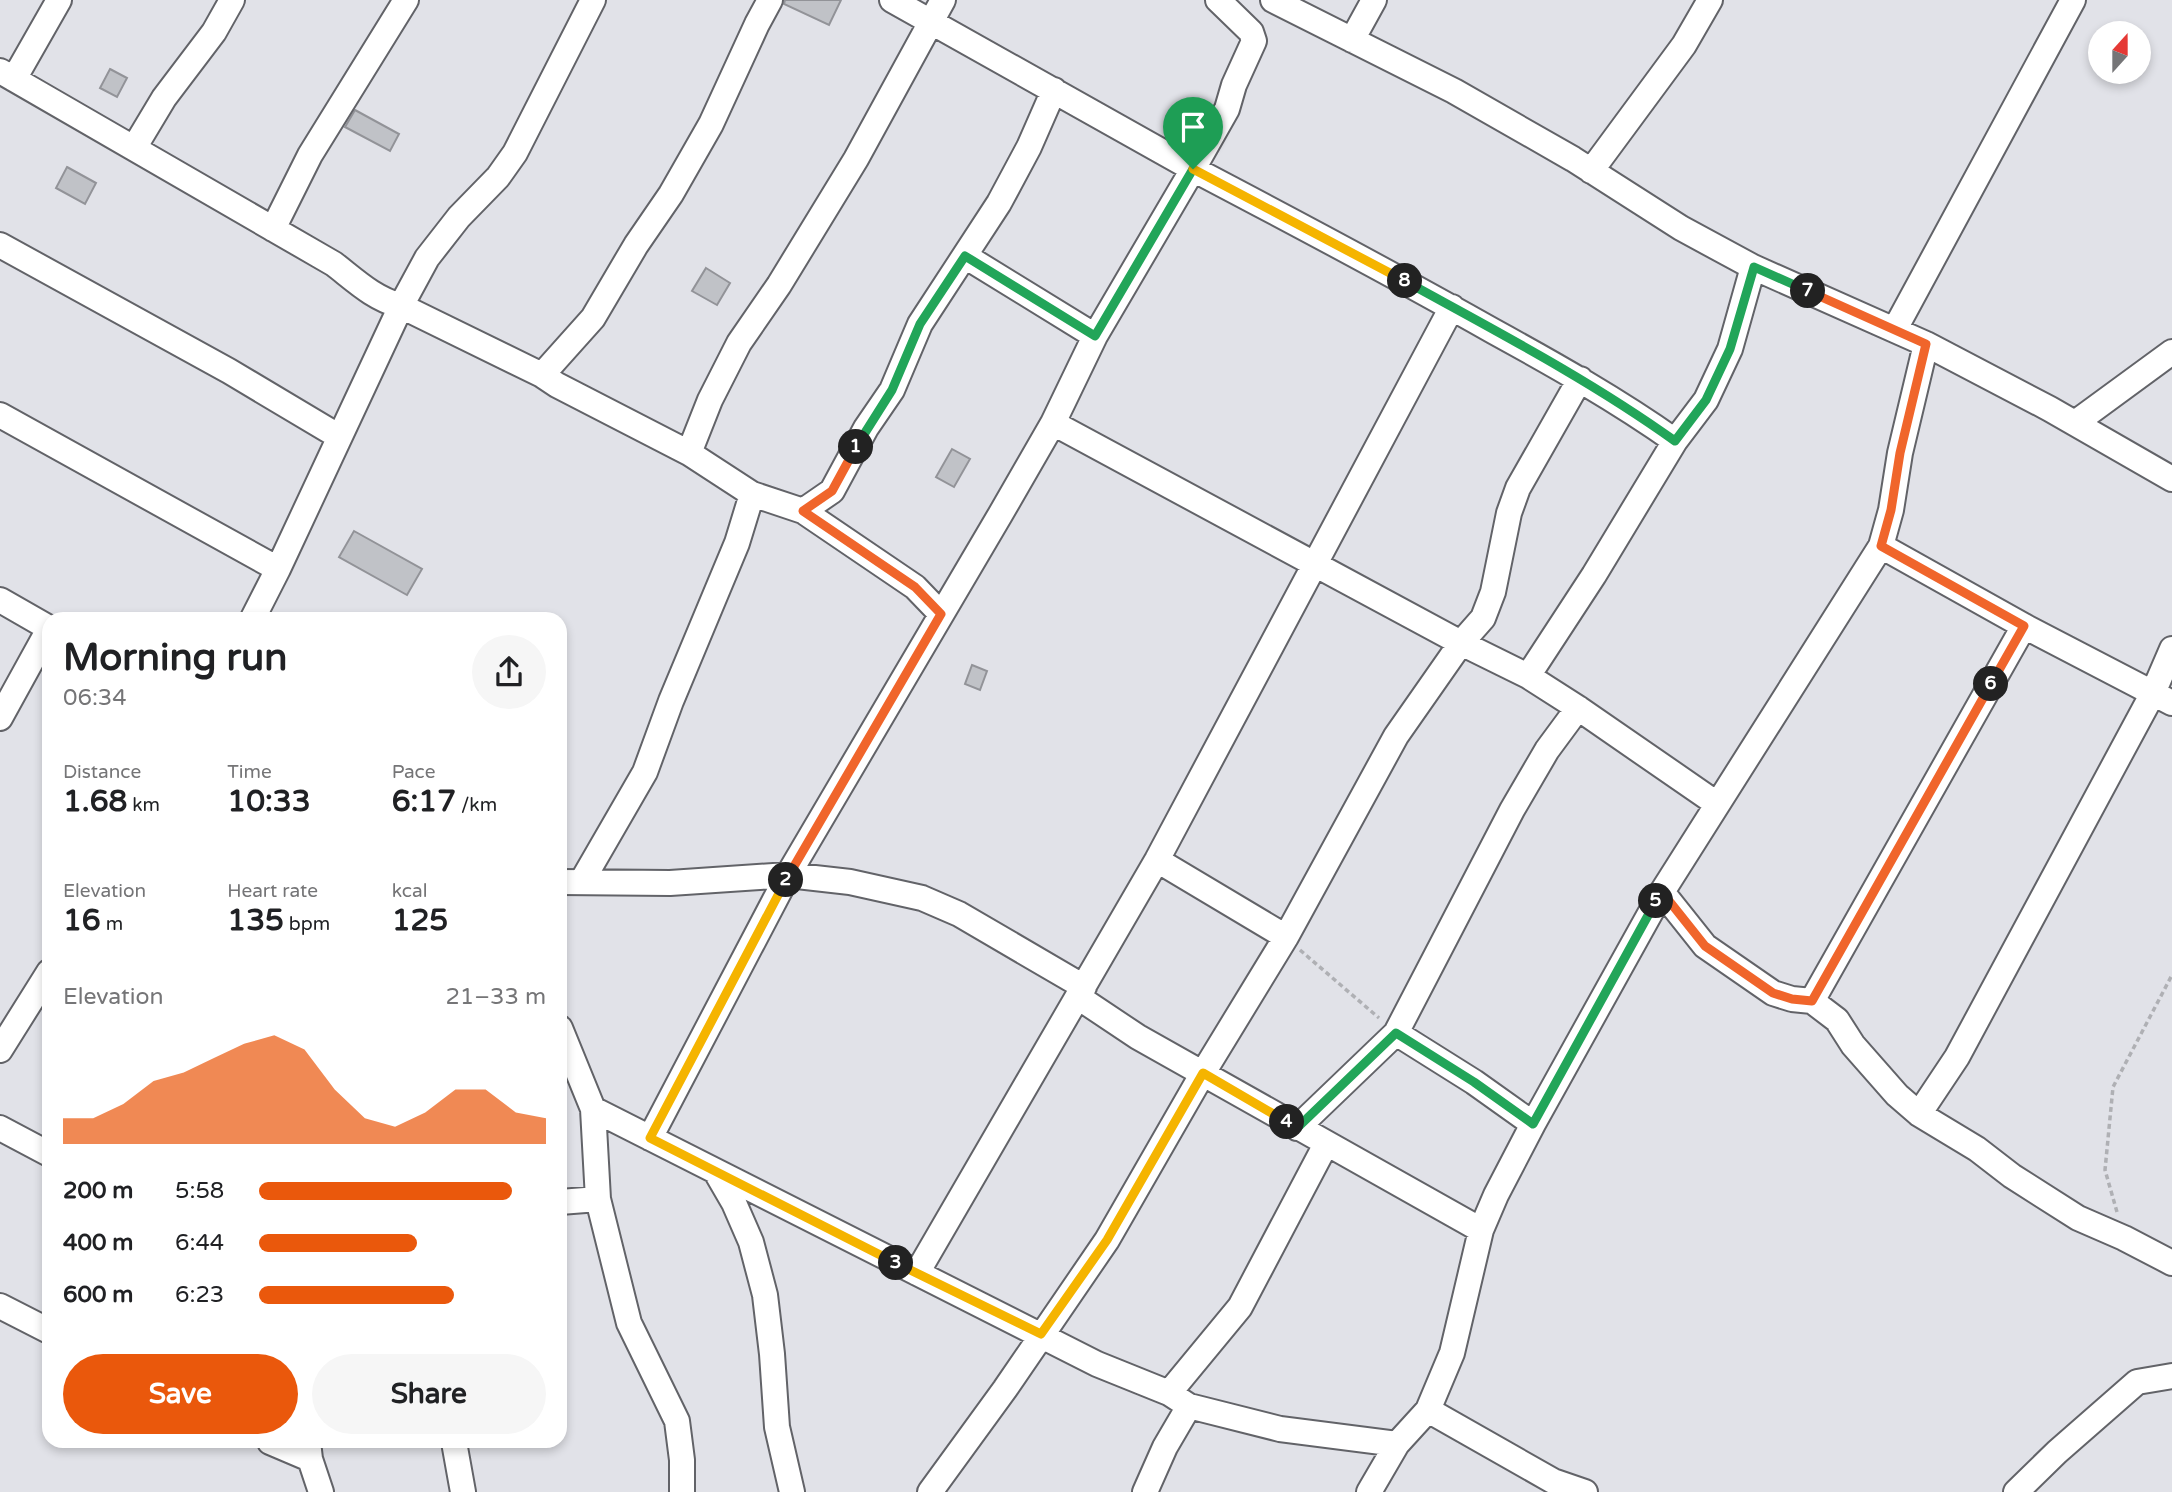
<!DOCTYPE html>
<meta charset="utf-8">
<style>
body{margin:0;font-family:"Varela Round",sans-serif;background:#f6f6f6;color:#202124;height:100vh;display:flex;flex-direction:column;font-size:26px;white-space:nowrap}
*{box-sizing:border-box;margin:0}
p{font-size:23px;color:#757577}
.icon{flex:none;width:38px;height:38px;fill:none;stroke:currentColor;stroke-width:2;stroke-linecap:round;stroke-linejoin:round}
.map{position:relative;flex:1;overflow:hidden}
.details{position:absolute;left:42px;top:612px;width:525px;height:836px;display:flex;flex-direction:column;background:#fff;border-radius:21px;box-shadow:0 4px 10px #0003}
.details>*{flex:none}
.needle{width:46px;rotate:21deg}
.fabs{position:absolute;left:2088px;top:21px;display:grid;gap:14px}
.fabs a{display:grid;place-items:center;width:63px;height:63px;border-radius:50%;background:#fff;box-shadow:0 4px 10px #0003;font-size:35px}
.pin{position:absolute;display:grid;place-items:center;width:60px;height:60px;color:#fff;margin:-72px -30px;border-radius:50% 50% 50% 0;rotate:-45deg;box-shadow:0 0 7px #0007}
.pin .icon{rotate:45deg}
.km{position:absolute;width:35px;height:35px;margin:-18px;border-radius:50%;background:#222;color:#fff;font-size:19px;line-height:35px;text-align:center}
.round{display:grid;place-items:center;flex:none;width:74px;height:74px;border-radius:37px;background:#f6f6f6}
.head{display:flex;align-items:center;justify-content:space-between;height:119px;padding:0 21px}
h1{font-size:38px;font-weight:700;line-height:52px}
.stats{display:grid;grid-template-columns:repeat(3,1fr);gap:10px;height:119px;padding:7px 21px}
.stats div{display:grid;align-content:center}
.stats b{font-size:30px;font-weight:700}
.stats small{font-size:19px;font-weight:400}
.stats p{font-size:19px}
.chart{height:196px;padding:14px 21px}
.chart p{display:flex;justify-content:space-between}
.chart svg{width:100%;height:126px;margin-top:7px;fill:#ea580c;opacity:.7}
.button{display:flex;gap:14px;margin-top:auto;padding:14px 21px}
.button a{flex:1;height:80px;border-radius:42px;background:#ea580c;color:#fff;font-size:28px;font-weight:700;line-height:80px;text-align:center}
.button a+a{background:#f6f6f6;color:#202124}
ul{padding:0 21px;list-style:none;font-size:23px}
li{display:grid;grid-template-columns:112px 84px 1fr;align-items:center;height:52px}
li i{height:18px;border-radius:9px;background:#ea580c}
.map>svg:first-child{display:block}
.building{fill:#c0c2c7;stroke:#929398;stroke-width:2}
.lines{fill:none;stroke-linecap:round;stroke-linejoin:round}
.minor-casing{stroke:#626368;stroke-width:28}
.path{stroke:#afb0b4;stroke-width:3.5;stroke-dasharray:5 3.5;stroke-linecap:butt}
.minor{stroke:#fff;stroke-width:24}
.split-1-casing{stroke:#fff;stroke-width:14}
.split-2-casing{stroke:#fff;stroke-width:14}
.split-3-casing{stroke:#fff;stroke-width:14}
.split-4-casing{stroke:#fff;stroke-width:14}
.split-5-casing{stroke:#fff;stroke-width:14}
.split-6-casing{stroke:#fff;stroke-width:14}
.split-7-casing{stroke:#fff;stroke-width:14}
.split-8-casing{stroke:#fff;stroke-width:14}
.split-9-casing{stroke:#fff;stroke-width:14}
.split-1{stroke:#22a559;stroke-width:9}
.split-2{stroke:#f0652b;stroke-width:9}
.split-3{stroke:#f5b400;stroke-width:9}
.split-4{stroke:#f5b400;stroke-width:9}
.split-5{stroke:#22a559;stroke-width:9}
.split-6{stroke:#f0652b;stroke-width:9}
.split-7{stroke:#f0652b;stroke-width:9}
.split-8{stroke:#22a559;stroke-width:9}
.split-9{stroke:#f5b400;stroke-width:9}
</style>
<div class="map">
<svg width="2172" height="1492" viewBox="0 0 2172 1492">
<rect width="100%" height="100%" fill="#e1e2e8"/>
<path class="building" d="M785,0H841L829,25L784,4Z
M110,69L127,78L117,97L100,88Z
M355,110L399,134L390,151L345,127Z
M67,167L96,183L85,204L56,188Z
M706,268L730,283L717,305L692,291Z
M952,449L970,459L954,487L936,477Z
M354,531L422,569L407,595L339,557Z
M972,665L987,671L980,690L965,684Z"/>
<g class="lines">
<defs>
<path id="minor" d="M892,0L1193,169L1227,109L1234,85L1254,41L1251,32L1218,0
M1273,0L1454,91L1573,159L1681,228L1753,267L1926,344L2050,409L2172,479
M1352,40L1374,0
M0,71L334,264C356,281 373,298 401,306L542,375L557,385L689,453L752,494L803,511L915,587L941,614
M14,79L59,0
M134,148L164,98L214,32L232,0
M1591,171L1684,45L1710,0
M273,229L310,155L406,0
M0,245L229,371L338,436
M965,256L1095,336
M1895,329L2073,0
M542,375L593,318L636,245L671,194L711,124L757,24L770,0
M0,415L278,569
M1053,423L1461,643L1528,676L1578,708L1717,804
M2075,423L2172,352
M689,453L710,400L739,343L779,285L856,159L943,0
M803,511L832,491L866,428L892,390L920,324L999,203L1029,147L1054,90
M1881,546L2024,626L2172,703
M0,600L49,628
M252,620L278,569L401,306L427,258L459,217L498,177L515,153L593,0
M1528,676L1594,575L1675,441L1706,400L1730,349L1753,267
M0,718L49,629
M1157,860L1286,937
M582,881L645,772L671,701L737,543L752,494
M560,882L670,883L788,875L850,882L922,898L959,914L1084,987
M1662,892L1705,946L1773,993L1792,999L1812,1001L1837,1020L1853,1045L1897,1095L1919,1114L1977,1149L2012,1176L2078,1218L2124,1238L2172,1263
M1078,997L1138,1037L1481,1230
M1812,1001L2024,626
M560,1028L593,1109L598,1199L629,1323L677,1421L682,1460V1492
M1396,1033L1474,1082L1533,1124
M0,1050L49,972
M593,1109L1097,1364L1169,1393L1189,1406L1280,1429L1397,1444
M1919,1114L1957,1057L2153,693L2172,649
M0,1128L49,1154
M1297,1128L1396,1033L1512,810L1547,750L1578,708
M650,1138L788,875L1000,515L1053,423L1095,336L1193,169C1294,222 1394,275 1493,331C1555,365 1617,400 1675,441
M716,1172L734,1203L751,1242L765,1295L772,1354L777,1427L792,1492
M560,1202L598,1199
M917,1273L1157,860L1452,307
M0,1306L49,1331
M1169,1393L1240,1307L1326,1144
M1428,1410L1553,1481L1585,1492
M270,1442L310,1459
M308,1442L310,1459L321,1492
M454,1442L463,1492
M930,1492L1005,1389L1107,1240L1203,1073L1286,937L1396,736L1461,643L1483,618L1493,592L1509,513L1518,488L1580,379
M1145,1492L1165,1447L1189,1406
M1369,1492L1397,1444L1428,1410L1452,1353L1481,1230L1496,1195L1533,1124L1662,892L1881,546L1891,510L1900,453L1926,344
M2016,1492L2057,1452L2137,1382L2172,1376"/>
</defs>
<use href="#minor" class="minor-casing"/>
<path class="path" d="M1300,950L1379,1018
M2117,1212L2105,1170L2113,1087L2172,975"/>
<use href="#minor" class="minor"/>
</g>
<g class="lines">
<defs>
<path id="split-1" d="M856,447L892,390L920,324L965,256L1095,336L1193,169"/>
<path id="split-2" d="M786,880L941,614L915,587L803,511L832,491L856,447"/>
<path id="split-3" d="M786,880L650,1138L896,1263"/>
<path id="split-4" d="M896,1263L1041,1334L1107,1240L1203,1073L1287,1122"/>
<path id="split-5" d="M1287,1122L1297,1128L1396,1033L1474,1082L1533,1124L1656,901"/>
<path id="split-6" d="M1656,901L1662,892L1705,946L1773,993L1792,999L1812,1001L1991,684"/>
<path id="split-7" d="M1808,291L1926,344L1900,453L1891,510L1881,546L2024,626L1991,684"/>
<path id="split-8" d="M1405,281C1496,331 1590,380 1675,441L1706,400L1730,349L1754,267L1808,291"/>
<path id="split-9" d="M1193,169L1405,281"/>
</defs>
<use href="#split-1" class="split-1-casing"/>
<use href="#split-2" class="split-2-casing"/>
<use href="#split-3" class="split-3-casing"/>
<use href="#split-4" class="split-4-casing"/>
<use href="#split-5" class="split-5-casing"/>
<use href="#split-6" class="split-6-casing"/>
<use href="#split-7" class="split-7-casing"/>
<use href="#split-8" class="split-8-casing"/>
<use href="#split-9" class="split-9-casing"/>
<use href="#split-1" class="split-1"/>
<use href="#split-2" class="split-2"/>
<use href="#split-3" class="split-3"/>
<use href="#split-4" class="split-4"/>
<use href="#split-5" class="split-5"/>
<use href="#split-6" class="split-6"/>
<use href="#split-7" class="split-7"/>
<use href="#split-8" class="split-8"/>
<use href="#split-9" class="split-9"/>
</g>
</svg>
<div class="fabs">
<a><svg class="needle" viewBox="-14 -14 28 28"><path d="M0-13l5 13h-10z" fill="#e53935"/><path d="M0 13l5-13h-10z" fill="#757577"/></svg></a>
</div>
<div class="pin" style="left:1193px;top:169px;background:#1e9e55"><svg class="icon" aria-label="arrive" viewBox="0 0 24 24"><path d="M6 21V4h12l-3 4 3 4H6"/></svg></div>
<b class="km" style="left:856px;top:447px">1</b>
<b class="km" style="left:786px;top:880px">2</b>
<b class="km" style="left:896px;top:1263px">3</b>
<b class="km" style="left:1287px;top:1122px">4</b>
<b class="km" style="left:1656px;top:901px">5</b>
<b class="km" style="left:1991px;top:684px">6</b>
<b class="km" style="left:1808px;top:291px">7</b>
<b class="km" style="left:1405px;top:281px">8</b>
<section class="details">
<div class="head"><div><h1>Morning run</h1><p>06:34</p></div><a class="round"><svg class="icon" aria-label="share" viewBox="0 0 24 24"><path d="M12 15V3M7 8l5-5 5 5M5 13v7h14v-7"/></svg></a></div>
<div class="stats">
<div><p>Distance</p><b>1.68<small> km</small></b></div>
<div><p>Time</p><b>10:33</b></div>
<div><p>Pace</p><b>6:17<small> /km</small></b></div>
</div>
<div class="stats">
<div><p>Elevation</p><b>16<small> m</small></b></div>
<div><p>Heart rate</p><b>135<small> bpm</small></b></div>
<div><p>kcal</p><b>125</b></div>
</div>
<div class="chart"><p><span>Elevation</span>21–33 m</p>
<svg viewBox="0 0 160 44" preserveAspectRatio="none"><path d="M0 44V35L10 35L20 30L30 22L40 19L50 14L60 9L70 6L80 11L90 25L100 35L110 38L120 33L130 25L140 25L150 33L160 35V44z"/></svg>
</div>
<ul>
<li><b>200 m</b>5:58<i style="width:88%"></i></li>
<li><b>400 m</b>6:44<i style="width:55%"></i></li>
<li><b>600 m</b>6:23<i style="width:68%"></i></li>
</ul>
<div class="button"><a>Save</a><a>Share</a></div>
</section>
</div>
